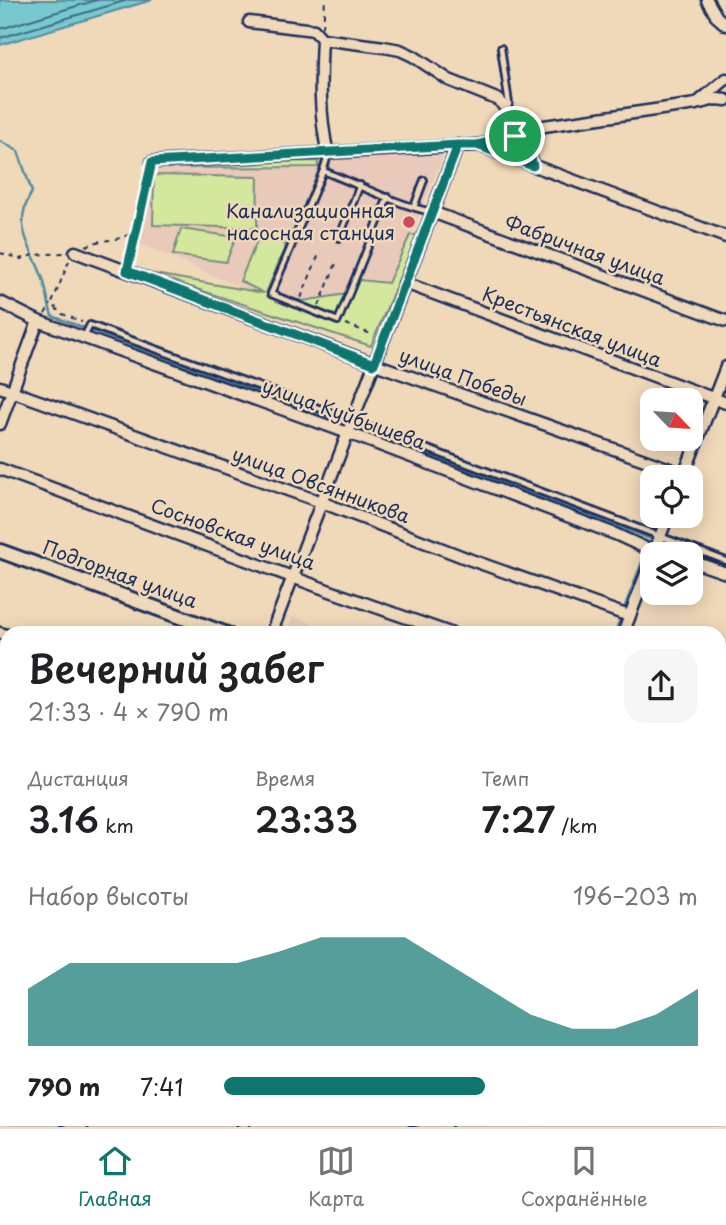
<!DOCTYPE html>
<html lang="ru">
<meta charset="utf-8">
<style>
body{margin:0;font-family:"Playpen Sans",sans-serif;background:#f6f6f6;color:#202124;height:100vh;display:flex;flex-direction:column;font-size:26px;white-space:nowrap}
*{box-sizing:border-box;margin:0}
p{font-size:23px;color:#757577}
.icon{flex:none;width:38px;height:38px;fill:none;stroke:currentColor;stroke-width:2;stroke-linecap:round;stroke-linejoin:round}
.map{position:relative;flex:1;overflow:hidden}
.side{position:absolute;left:0px;top:626px;width:726px;height:500px;display:flex;flex-direction:column;background:#fff;border-radius:21px 21px 0 0;box-shadow:0 4px 18px #0003}
.side>*{flex:none}
.needle{width:46px;rotate:115deg}
.fabs{position:absolute;left:640px;top:388px;display:grid;gap:14px}
.fabs a{display:grid;place-items:center;width:63px;height:63px;border-radius:14px;background:#fff;box-shadow:0 4px 18px #0003;font-size:35px}
.pin{position:absolute;display:grid;place-items:center;width:60px;height:60px;color:#fff;margin:-30px;border:4px solid #fff;border-radius:50%;box-shadow:0 2px 7px #0007}
.round{display:grid;place-items:center;flex:none;width:74px;height:74px;border-radius:21px;background:#f6f6f6}
.head{display:flex;align-items:center;justify-content:space-between;height:119px;padding:0 28px}
h1{font-size:38px;font-weight:600;line-height:52px}
.figures{display:grid;grid-template-columns:repeat(3,1fr);gap:10px;height:119px;padding:7px 28px}
.figures div{display:grid;align-content:center}
.figures b{font-size:35px;font-weight:600}
.figures small{font-size:19px;font-weight:400}
.figures p{font-size:19px}
.chart{height:196px;padding:14px 28px}
.chart p{display:flex;justify-content:space-between}
.chart svg{width:100%;height:126px;margin-top:7px;fill:#0f766e;opacity:.7}
ul{padding:0 28px;list-style:none;font-size:23px}
li{display:grid;grid-template-columns:112px 84px 1fr;align-items:center;height:52px}
li i{height:18px;border-radius:9px;background:#0f766e}
.tabs{display:flex;justify-content:space-around;align-items:center;height:98px;border-top:2px solid #e0e0e0;background:#fff;font-size:19px;color:#757577}
.tabs a{display:grid;justify-items:center;gap:4px}
.tabs .current{color:#0f766e}
.map>svg:first-child{display:block}
.built{fill:#e8c9ba}
.green{fill:#d3e89d;stroke:#778c7e;stroke-width:2}
.water{fill:#77c9ce;stroke:#528ba1;stroke-width:2}
.lines{fill:none;stroke-linecap:round;stroke-linejoin:round}
.shore{stroke:#406d8b;stroke-width:2}
.stream{stroke:#528ba1;stroke-width:2.5}
.service-casing{stroke:#1b2f5e;stroke-width:10}
.minor-casing{stroke:#1b2f5e;stroke-width:15}
.tertiary-casing{stroke:#1b2f5e;stroke-width:18}
.path{stroke:#1b2f5e;stroke-width:2;stroke-dasharray:5 5;stroke-linecap:butt}
.service{stroke:#f0d9b9;stroke-width:4.5}
.minor{stroke:#f0d9b9;stroke-width:10}
.tertiary{stroke:#f0d9b9;stroke-width:12}
.route-casing{stroke:#fff;stroke-width:14}
.route{stroke:#0f766e;stroke-width:9}
.poi-dot{fill:#d1495b;stroke:#f0d9b9;stroke-width:2.5}
.labels{text-anchor:middle;stroke-width:5;stroke-linejoin:round;paint-order:stroke}
.poi-label{font-size:19px;fill:#1b2f5e;stroke:#f0d9b9;text-anchor:end}
.street-label{font-size:19px;fill:#1b2f5e;stroke:#f0d9b9}
</style>
<div class="map">
<svg width="726" height="1127" viewBox="0 0 726 1127">
<rect width="100%" height="100%" fill="#f0d9b9"/>
<filter id="ink" filterUnits="userSpaceOnUse"><feTurbulence type="fractalNoise" baseFrequency=".0143" numOctaves="2"/><feDisplacementMap in="SourceGraphic" scale="14" xChannelSelector="R" yChannelSelector="G"/><feConvolveMatrix kernelMatrix="1 2 1 2 8 2 1 2 1" color-interpolation-filters="sRGB"/></filter>
<g filter="url(#ink)">
<path class="built" d="M443,156L367,342L140,244L155,161Z
M293,616L321,627L318,633L288,632Z
M463,1120H547L545,1127H461Z"/>
<path class="green" d="M318,161V167L170,168V163Z
M154,175L258,177L257,228L153,225Z
M181,229L236,237L226,262L173,255Z
M260,234L286,245L266,293L303,301L352,293L359,280L388,283L410,235H417L371,346L148,273L264,293L240,281Z"/>
<path class="water" d="M0,0H152L0,45Z"/>
<g class="lines">
<path class="shore" d="M0,29L97,0
M0,38L128,0"/>
<path class="stream" d="M0,141L18,151L32,192C11,227 31,245 43,279C47,291 48,304 52,316L338,422
M359,429L651,539L649,546
M664,544L726,566
M623,611L646,552
M614,634L621,617
M719,720L726,722
M333,1127L334,1120"/>
<defs>
<path id="service" d="M501,48L509,104L506,109
M323,171L328,155
M388,197L338,321L271,294L323,171C355,183 400,206 432,212
M414,207L424,180
M339,238L360,185
M84,337L90,325L332,413L726,561"/>
<path id="minor" d="M707,0L717,17L726,25
M249,22L314,30L322,39L384,47L400,50L413,56L449,80L499,100L506,109L515,136
M322,39C320,78 319,115 328,154
M700,103L717,99L726,100
M524,133L533,166
M478,145L726,237
M152,162L477,145L503,140L544,126L696,104L726,79
M432,212L726,321
M75,252L375,364L684,474
M405,283L726,403
M0,302L38,321L348,433L615,534L650,550L655,548L675,555
M0,387L321,502L471,560L629,616
M0,424L38,321
M0,469L330,591L453,634
M683,477L726,367
M654,552L668,516
M691,561L726,573
M0,633L7,635
M271,634L458,145
M623,634L653,555
M0,715L7,717
M0,802L7,804
M0,883L7,885
M719,894L726,897
M0,971L7,974
M719,1060L726,1062
M0,1094L7,1097
M65,1120L82,1127
M413,1120L435,1127
M243,1127L245,1120
M445,1127L447,1120"/>
<path id="tertiary" d="M0,551L227,634
M719,729L726,731"/>
</defs>
<use href="#service" class="service-casing"/>
<use href="#minor" class="minor-casing"/>
<use href="#tertiary" class="tertiary-casing"/>
<path class="path" d="M323,27L325,0
M86,246C107,236 118,245 138,228
M0,253L21,259L33,255L64,253
M69,261L52,303L60,313L82,322
M129,263L150,170
M301,298L319,254
M319,306L337,261
M45,314L51,304
M346,324L373,335
M719,742L726,744"/>
<use href="#service" class="service"/>
<use href="#minor" class="minor"/>
<use href="#tertiary" class="tertiary"/>
</g>
</g>
<g class="lines" filter="url(#ink)">
<defs>
<path id="route" d="M515,136L477,145H458L152,162L127,271L374,364L458,145H477L533,166L524,133L515,136"/>
</defs>
<use href="#route" class="route-casing"/>
<use href="#route" class="route"/>
</g>
<circle class="poi-dot" cx="409" cy="222" r="7"/>
<g class="labels">
<g class="poi-label">
<text x="395" y="218">Канализационная<tspan x="395" dy="22">насосная станция</tspan></text>
</g>
<g class="street-label">
<text transform="translate(585 250) rotate(20)" y="7">Фабричная улица</text>
<text transform="translate(572 327) rotate(21)" y="7">Крестьянская улица</text>
<text transform="translate(463 377) rotate(20)" y="7">улица Победы</text>
<text transform="translate(344 414) rotate(20)" y="7">улица Куйбышева</text>
<text transform="translate(321 485) rotate(20)" y="7">улица Овсянникова</text>
<text transform="translate(233 534) rotate(20)" y="7">Сосновская улица</text>
<text transform="translate(120 574) rotate(20)" y="7">Подгорная улица</text>
</g>
</g>
</svg>
<div class="fabs">
<a><svg class="needle" viewBox="-14 -14 28 28"><path d="M0-13l5 13h-10z" fill="#e53935"/><path d="M0 13l5-13h-10z" fill="#757577"/></svg></a>
<a><svg class="icon" aria-label="locate" viewBox="0 0 24 24"><circle cx="12" cy="12" r="6"/><path d="M12 2v4M12 18v4M2 12h4M18 12h4"/></svg></a>
<a><svg class="icon" aria-label="layers" viewBox="0 0 24 24"><path d="M12 4l9 5-9 5-9-5zM3 14l9 5 9-5"/></svg></a>
</div>
<div class="pin" style="left:515px;top:136px;background:#1e9e55"><svg class="icon" aria-label="arrive" viewBox="0 0 24 24"><path d="M6 21V4h12l-3 4 3 4H6"/></svg></div>
<section class="side">
<div class="head"><div><h1>Вечерний забег</h1><p>21:33 · 4 × 790 m</p></div><a class="round"><svg class="icon" aria-label="share" viewBox="0 0 24 24"><path d="M12 15V3M7 8l5-5 5 5M5 13v7h14v-7"/></svg></a></div>
<div class="figures">
<div><p>Дистанция</p><b>3.16<small> km</small></b></div>
<div><p>Время</p><b>23:33</b></div>
<div><p>Темп</p><b>7:27<small> /km</small></b></div>
</div>
<div class="chart"><p><span>Набор высоты</span>196–203 m</p>
<svg viewBox="0 0 160 44" preserveAspectRatio="none"><path d="M0 44V24L10 15L20 15L30 15L40 15L50 15L60 11L70 6L80 6L90 6L100 15L110 24L120 33L130 38L140 38L150 33L160 24V44z"/></svg>
</div>
<ul>
<li><b>790 m</b>7:41<i style="width:55%"></i></li>
</ul>
</section>
</div>
<nav class="tabs">
<a class="current"><svg class="icon" aria-label="home" viewBox="0 0 24 24"><path d="M3 11l9-7 9 7M6 9v11h12V9"/></svg>Главная</a>
<a><svg class="icon" aria-label="map" viewBox="0 0 24 24"><path d="M3 6l6-2 6 2 6-2v14l-6 2-6-2-6 2zM9 4v14M15 6v14"/></svg>Карта</a>
<a><svg class="icon" aria-label="saved" viewBox="0 0 24 24"><path d="M7 4h10v16l-5-4-5 4z"/></svg>Сохранённые</a>
</nav>
